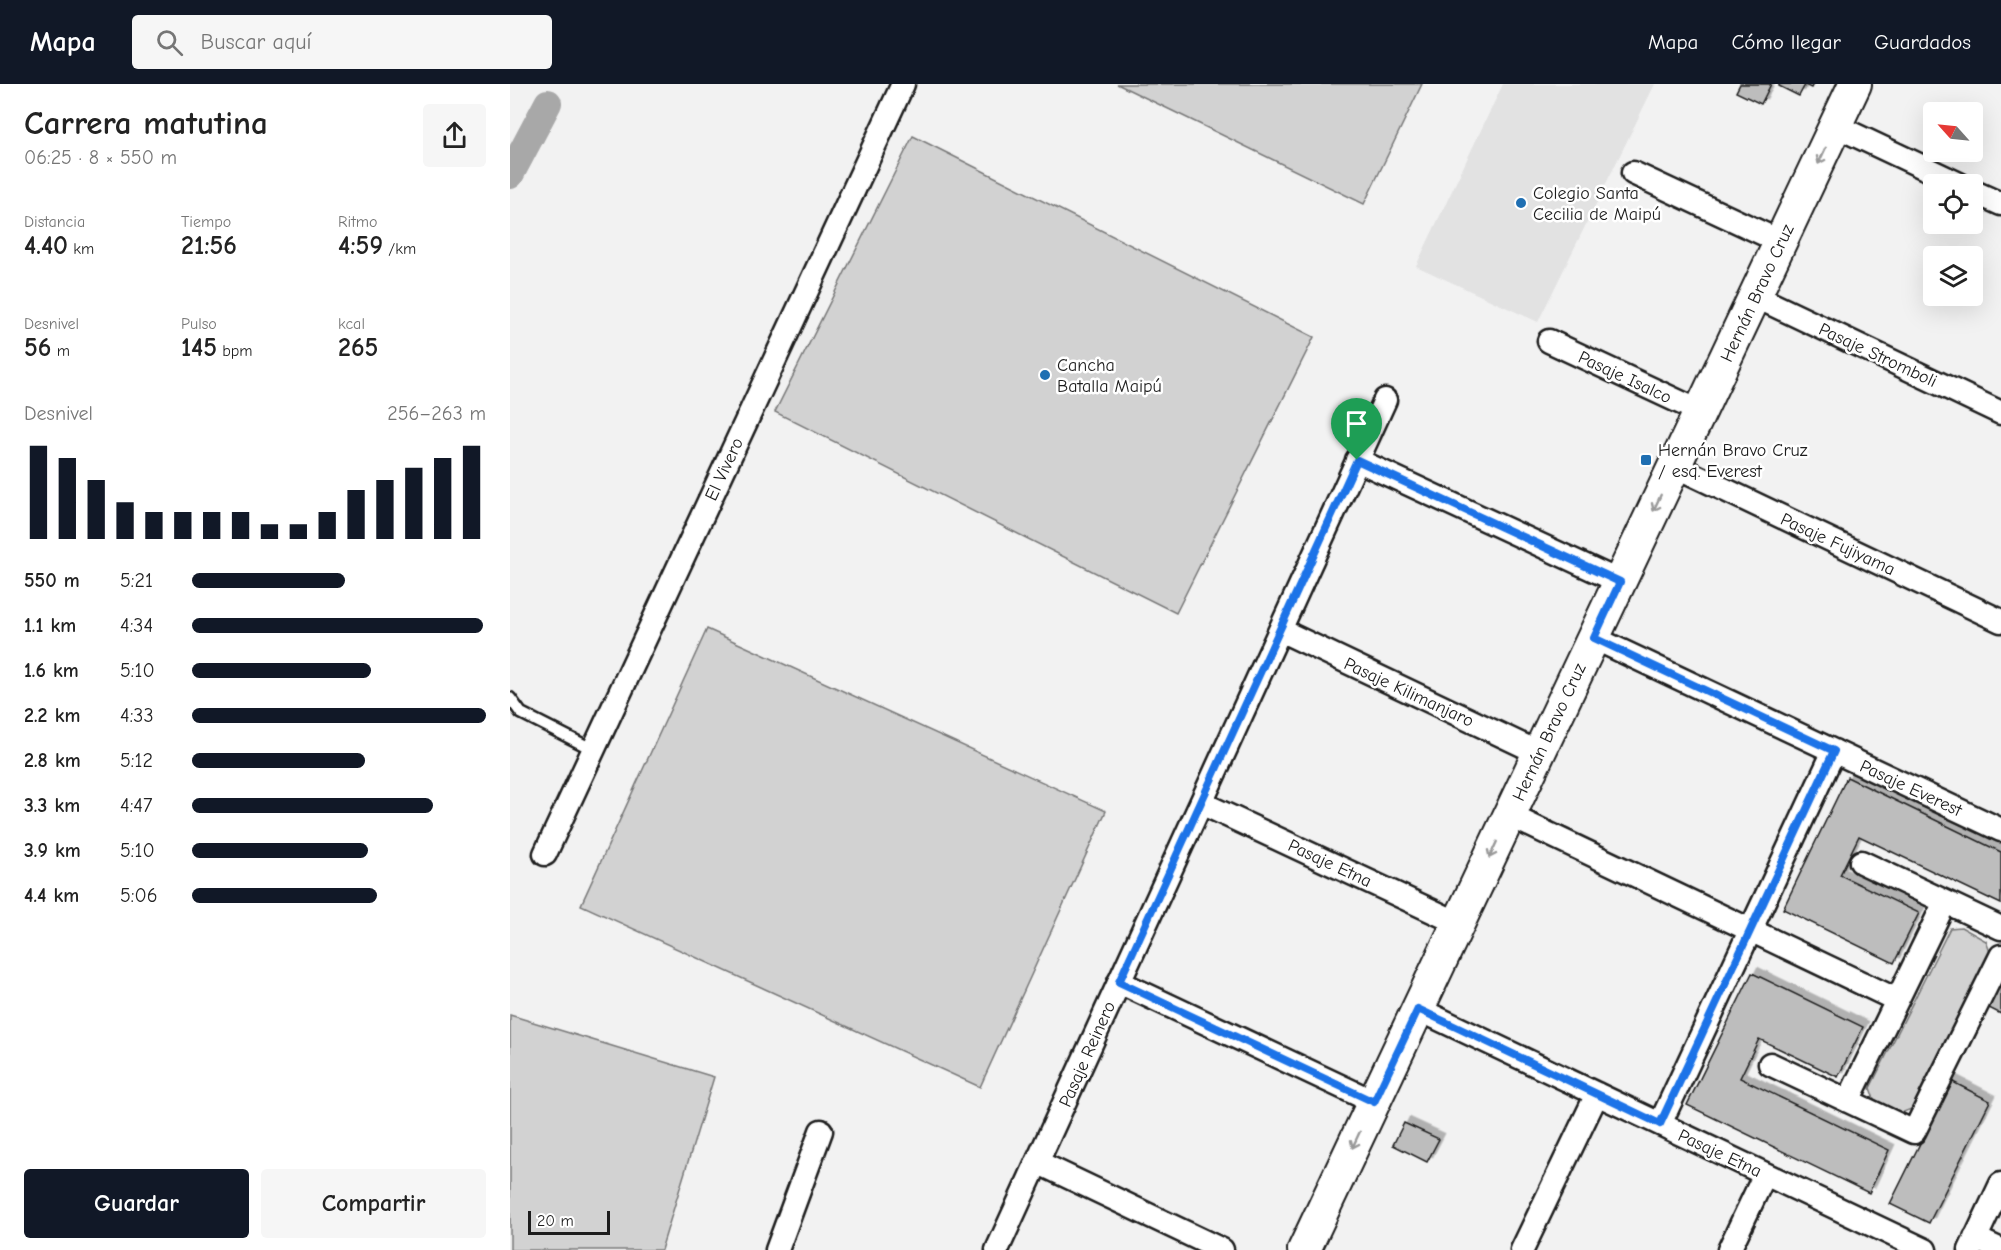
<!DOCTYPE html>
<html lang="es">
<meta charset="utf-8">
<style>
body{margin:0;font-family:"Comic Neue",sans-serif;background:#f6f6f6;color:#222;height:100vh;display:flex;flex-direction:column;font-size:22px;white-space:nowrap}
*{box-sizing:border-box;margin:0}
p{font-size:20px;color:#767676}
.icon{flex:none;width:33px;height:33px;fill:none;stroke:currentColor;stroke-width:2;stroke-linecap:round;stroke-linejoin:round}
.map{position:relative;flex:1;overflow:hidden}
.details{display:flex;flex-direction:column;background:#fff;width:510px}
.details>*{flex:none}
.needle{width:39px;rotate:297deg}
.controls{position:absolute;left:1413px;top:18px;display:grid;gap:12px}
.controls a{display:grid;place-items:center;width:60px;height:60px;border-radius:6px;background:#fff;box-shadow:0 6px 24px #0002;font-size:30px}
.scale{position:absolute;left:18px;bottom:15px;width:82px;box-sizing:border-box;padding-left:6px;border:3px solid #1c1c1c;border-top:0;font-size:16px;line-height:21px;white-space:nowrap;color:#1c1c1c;-webkit-text-stroke:4px #fff;paint-order:stroke}
.pin{position:absolute;display:grid;place-items:center;width:51px;height:51px;color:#fff;margin:-62px -26px;border-radius:50% 50% 50% 0;rotate:-45deg;box-shadow:0 0 6px #0007}
.pin .icon{rotate:45deg}
.round{display:grid;place-items:center;flex:none;width:63px;height:63px;border-radius:6px;background:#f6f6f6}
.summary{display:flex;align-items:center;justify-content:space-between;height:102px;padding:0 24px}
h1{font-size:33px;font-weight:800;line-height:45px}
.stats{display:grid;grid-template-columns:repeat(3,1fr);gap:9px;height:102px;padding:6px 24px}
.stats div{display:grid;align-content:center}
.stats b{font-size:26px;font-weight:800}
.stats small{font-size:16px;font-weight:400}
.stats p{font-size:16px}
.chart{height:168px;padding:12px 24px}
.chart p{display:flex;justify-content:space-between}
.chart svg{width:100%;height:108px;margin-top:6px;stroke:#111827;stroke-width:6}
.button{display:flex;gap:12px;margin-top:auto;padding:12px 24px}
.button a{flex:1;height:69px;border-radius:6px;background:#111827;color:#fff;font-size:24px;font-weight:800;line-height:69px;text-align:center}
.button a+a{background:#f6f6f6;color:#222}
ul{padding:0 24px;list-style:none;font-size:20px}
li{display:grid;grid-template-columns:96px 72px 1fr;align-items:center;height:45px}
li i{height:15px;border-radius:8px;background:#111827}
header{display:flex;align-items:center;gap:36px;box-sizing:border-box;height:84px;padding:0 30px;background:#111827;color:#fff}
header strong{font-size:28px}
nav{display:flex;gap:33px;margin-inline-start:auto;font-size:21px}
.search{width:420px;height:54px;background:#f6f6f6;display:flex;align-items:center;gap:15px;box-sizing:border-box;padding:0 21px;border-radius:6px;color:#767676;font-size:22px}
main{display:flex;flex:1;min-height:0}
.map>svg:first-child{display:block}
.built{fill:#e2e2e2}
.green{fill:#d2d2d2;stroke:#777;stroke-width:1.5}
.lines{fill:none;stroke-linecap:round;stroke-linejoin:round}
.canal{stroke:#a8a8a8;stroke-width:28}
.building{fill:#bdbdbd;stroke:#1c1c1c;stroke-width:1.5;filter:url(#shadow)}
.lane-casing{stroke:#1c1c1c;stroke-width:15}
.street-casing{stroke:#1c1c1c;stroke-width:27}
.secondary-casing{stroke:#1c1c1c;stroke-width:36}
.lane{stroke:#fff;stroke-width:10}
.street{stroke:#fff;stroke-width:22}
.secondary{stroke:#fff;stroke-width:32}
.oneway{stroke:#999}
.route-casing{stroke:#fff;stroke-width:12}
.route{stroke:#1a73e8;stroke-width:8}
.poi-dot{fill:#1f6fb2;stroke:#fff;stroke-width:2}
.labels{text-anchor:middle;stroke-width:5;stroke-linejoin:round;paint-order:stroke}
.poi-label{font-size:18px;fill:#1c1c1c;stroke:#fff;text-anchor:start}
.street-label{font-size:18px;fill:#1c1c1c;stroke:#fff}
</style>
<header>
<strong>Mapa</strong>
<div class="search"><svg class="icon" aria-label="search" viewBox="0 0 24 24"><circle cx="10" cy="10" r="6"/><path d="M15 15l6 6"/></svg>Buscar aquí</div>
<nav><a>Mapa</a><a>Cómo llegar</a><a>Guardados</a></nav>
</header>
<main>
<section class="details">
<div class="summary"><div><h1>Carrera matutina</h1><p>06:25 · 8 × 550 m</p></div><a class="round"><svg class="icon" aria-label="share" viewBox="0 0 24 24"><path d="M12 15V3M7 8l5-5 5 5M5 13v7h14v-7"/></svg></a></div>
<div class="stats">
<div><p>Distancia</p><b>4.40<small> km</small></b></div>
<div><p>Tiempo</p><b>21:56</b></div>
<div><p>Ritmo</p><b>4:59<small> /km</small></b></div>
</div>
<div class="stats">
<div><p>Desnivel</p><b>56<small> m</small></b></div>
<div><p>Pulso</p><b>145<small> bpm</small></b></div>
<div><p>kcal</p><b>265</b></div>
</div>
<div class="chart"><p><span>Desnivel</span>256–263 m</p>
<svg viewBox="0 0 160 44" preserveAspectRatio="none"><path d="M5 44V6M15 44V11M25 44V20M35 44V29M45 44V33M55 44V33M65 44V33M75 44V33M85 44V38M95 44V38M105 44V33M115 44V24M125 44V20M135 44V15M145 44V11M155 44V6"/></svg>
</div>
<ul>
<li><b>550 m</b>5:21<i style="width:52%"></i></li>
<li><b>1.1 km</b>4:34<i style="width:99%"></i></li>
<li><b>1.6 km</b>5:10<i style="width:61%"></i></li>
<li><b>2.2 km</b>4:33<i style="width:100%"></i></li>
<li><b>2.8 km</b>5:12<i style="width:59%"></i></li>
<li><b>3.3 km</b>4:47<i style="width:82%"></i></li>
<li><b>3.9 km</b>5:10<i style="width:60%"></i></li>
<li><b>4.4 km</b>5:06<i style="width:63%"></i></li>
</ul>
<div class="button"><a>Guardar</a><a>Compartir</a></div>
</section>
<div class="map">
<svg width="1491" height="1166" viewBox="0 0 1491 1166">
<defs>
<filter id="shadow"><feDropShadow dx="5.5" dy="-5.5" stdDeviation="0" flood-color="#0004"/></filter>
</defs>
<rect width="100%" height="100%" fill="#f2f2f2"/>
<filter id="ink" filterUnits="userSpaceOnUse"><feTurbulence type="fractalNoise" baseFrequency=".0167" numOctaves="2"/><feDisplacementMap in="SourceGraphic" scale="12" xChannelSelector="R" yChannelSelector="G"/><feConvolveMatrix kernelMatrix="1 2 1 2 8 2 1 2 1" color-interpolation-filters="sRGB"/></filter>
<g filter="url(#ink)">
<path class="built" d="M993,0H1145L1028,238L906,182Z"/>
<path class="green" d="M607,0H912L854,120Z
M403,52L804,253L666,529L265,328Z
M197,545L596,727L470,1003L71,821Z
M1451,843L1476,857L1480,868L1404,1024L1391,1029L1364,1015L1360,1004L1440,844Z
M0,931L204,993L151,1166H0Z"/>
<g class="lines">
<path class="canal" d="M0,91L38,19"/>
</g>
<path class="building" d="M1230,0H1261L1251,20L1226,8Z
M1269,0H1303L1301,4L1295,1L1289,12L1269,2Z
M1337,693L1491,768V820L1349,752L1330,791L1409,829L1384,879L1273,825Z
M1242,889L1353,943L1328,993L1249,955L1230,994L1379,1066L1359,1109L1177,1021Z
M1491,895V930L1477,923Z
M1441,997L1480,1017L1419,1139L1380,1120Z
M894,1039L929,1055L917,1078L883,1061Z"/>
<g class="lines">
<defs>
<path id="lane" d="M0,614L11,629L84,666"/>
<path id="street" d="M1326,42L1449,100
M1123,89L1271,158
M1462,107L1491,120
M1245,212L1491,329
M1039,257L1191,328
M847,376L1110,498
M1165,382L1491,537
M770,546L1029,669
M1084,554L1491,746
M691,719L948,839
M999,731L1387,916
M35,770L393,0
M1351,778L1491,844
M609,898L864,1018
M908,925L1415,1166
M1260,980L1404,1048L1491,872
M1338,1017L1435,818
M1150,1040L1324,667
M527,1078L712,1166
M1465,1154L1491,1166
M267,1166L311,1047
M487,1166L875,316
M1012,1166L1087,1010
M1219,1166L1255,1090
M1460,1166L1491,1100"/>
<path id="secondary" d="M794,1166L1345,0"/>
</defs>
<use href="#lane" class="lane-casing"/>
<use href="#street" class="street-casing"/>
<use href="#secondary" class="secondary-casing"/>
<use href="#lane" class="lane"/>
<use href="#street" class="street"/>
<use href="#secondary" class="secondary"/>
</g>
<defs><path id="oneway-shaft" d="M-6 0H5M1.5-3L5.5 0L1.5 3" fill="none" stroke-width="1.6" stroke-linecap="round" stroke-linejoin="round" transform="scale(1.5)"/></defs>
<g class="oneway">
<use href="#oneway-shaft" transform="translate(1312 72) rotate(115)"/>
<use href="#oneway-shaft" transform="translate(1147 419) rotate(115)"/>
<use href="#oneway-shaft" transform="translate(983 766) rotate(115)"/>
<use href="#oneway-shaft" transform="translate(846 1056) rotate(115)"/>
</g>
</g>
<g class="lines" filter="url(#ink)">
<defs>
<path id="route" d="M847,376L1110,498L1084,554L1324,667L1150,1040L908,925L864,1018L609,898Z"/>
</defs>
<use href="#route" class="route-casing"/>
<use href="#route" class="route"/>
</g>
<g class="poi-dot">
<circle cx="1011" cy="119" r="6"/>
<circle cx="535" cy="291" r="6"/>
<rect x="1130" y="370" width="12" height="12" rx="3"/>
</g>
<g class="labels">
<g class="poi-label">
<text x="1023" y="115">Colegio Santa<tspan x="1023" dy="21">Cecilia de Maipú</tspan></text>
<text x="547" y="287">Cancha<tspan x="547" dy="21">Batalla Maipú</tspan></text>
<text x="1148" y="372">Hernán Bravo Cruz<tspan x="1148" dy="21">/ esq. Everest</tspan></text>
</g>
<g class="street-label">
<text transform="translate(1247 209) rotate(-65)" y="6">Hernán Bravo Cruz</text>
<text transform="translate(1368 271) rotate(25)" y="6">Pasaje Stromboli</text>
<text transform="translate(1115 293) rotate(25)" y="6">Pasaje Isalco</text>
<text transform="translate(214 385) rotate(-65)" y="6">El Vivero</text>
<text transform="translate(1328 460) rotate(25)" y="6">Pasaje Fujiyama</text>
<text transform="translate(899 608) rotate(25)" y="6">Pasaje Kilimanjaro</text>
<text transform="translate(1039 648) rotate(-65)" y="6">Hernán Bravo Cruz</text>
<text transform="translate(1401 704) rotate(25)" y="6">Pasaje Everest</text>
<text transform="translate(820 779) rotate(25)" y="6">Pasaje Etna</text>
<text transform="translate(577 970) rotate(-66)" y="6">Pasaje Reinero</text>
<text transform="translate(1210 1069) rotate(25)" y="6">Pasaje Etna</text>
</g>
</g>
</svg>
<div class="controls">
<a><svg class="needle" viewBox="-14 -14 28 28"><path d="M0-13l5 13h-10z" fill="#e53935"/><path d="M0 13l5-13h-10z" fill="#767676"/></svg></a>
<a><svg class="icon" aria-label="locate" viewBox="0 0 24 24"><circle cx="12" cy="12" r="6"/><path d="M12 2v4M12 18v4M2 12h4M18 12h4"/></svg></a>
<a><svg class="icon" aria-label="layers" viewBox="0 0 24 24"><path d="M12 4l9 5-9 5-9-5zM3 14l9 5 9-5"/></svg></a>
</div>
<div class="scale">20 m</div>
<div class="pin" style="left:847px;top:376px;background:#1e9e55"><svg class="icon" aria-label="arrive" viewBox="0 0 24 24"><path d="M6 21V4h12l-3 4 3 4H6"/></svg></div>
</div>
</main>
